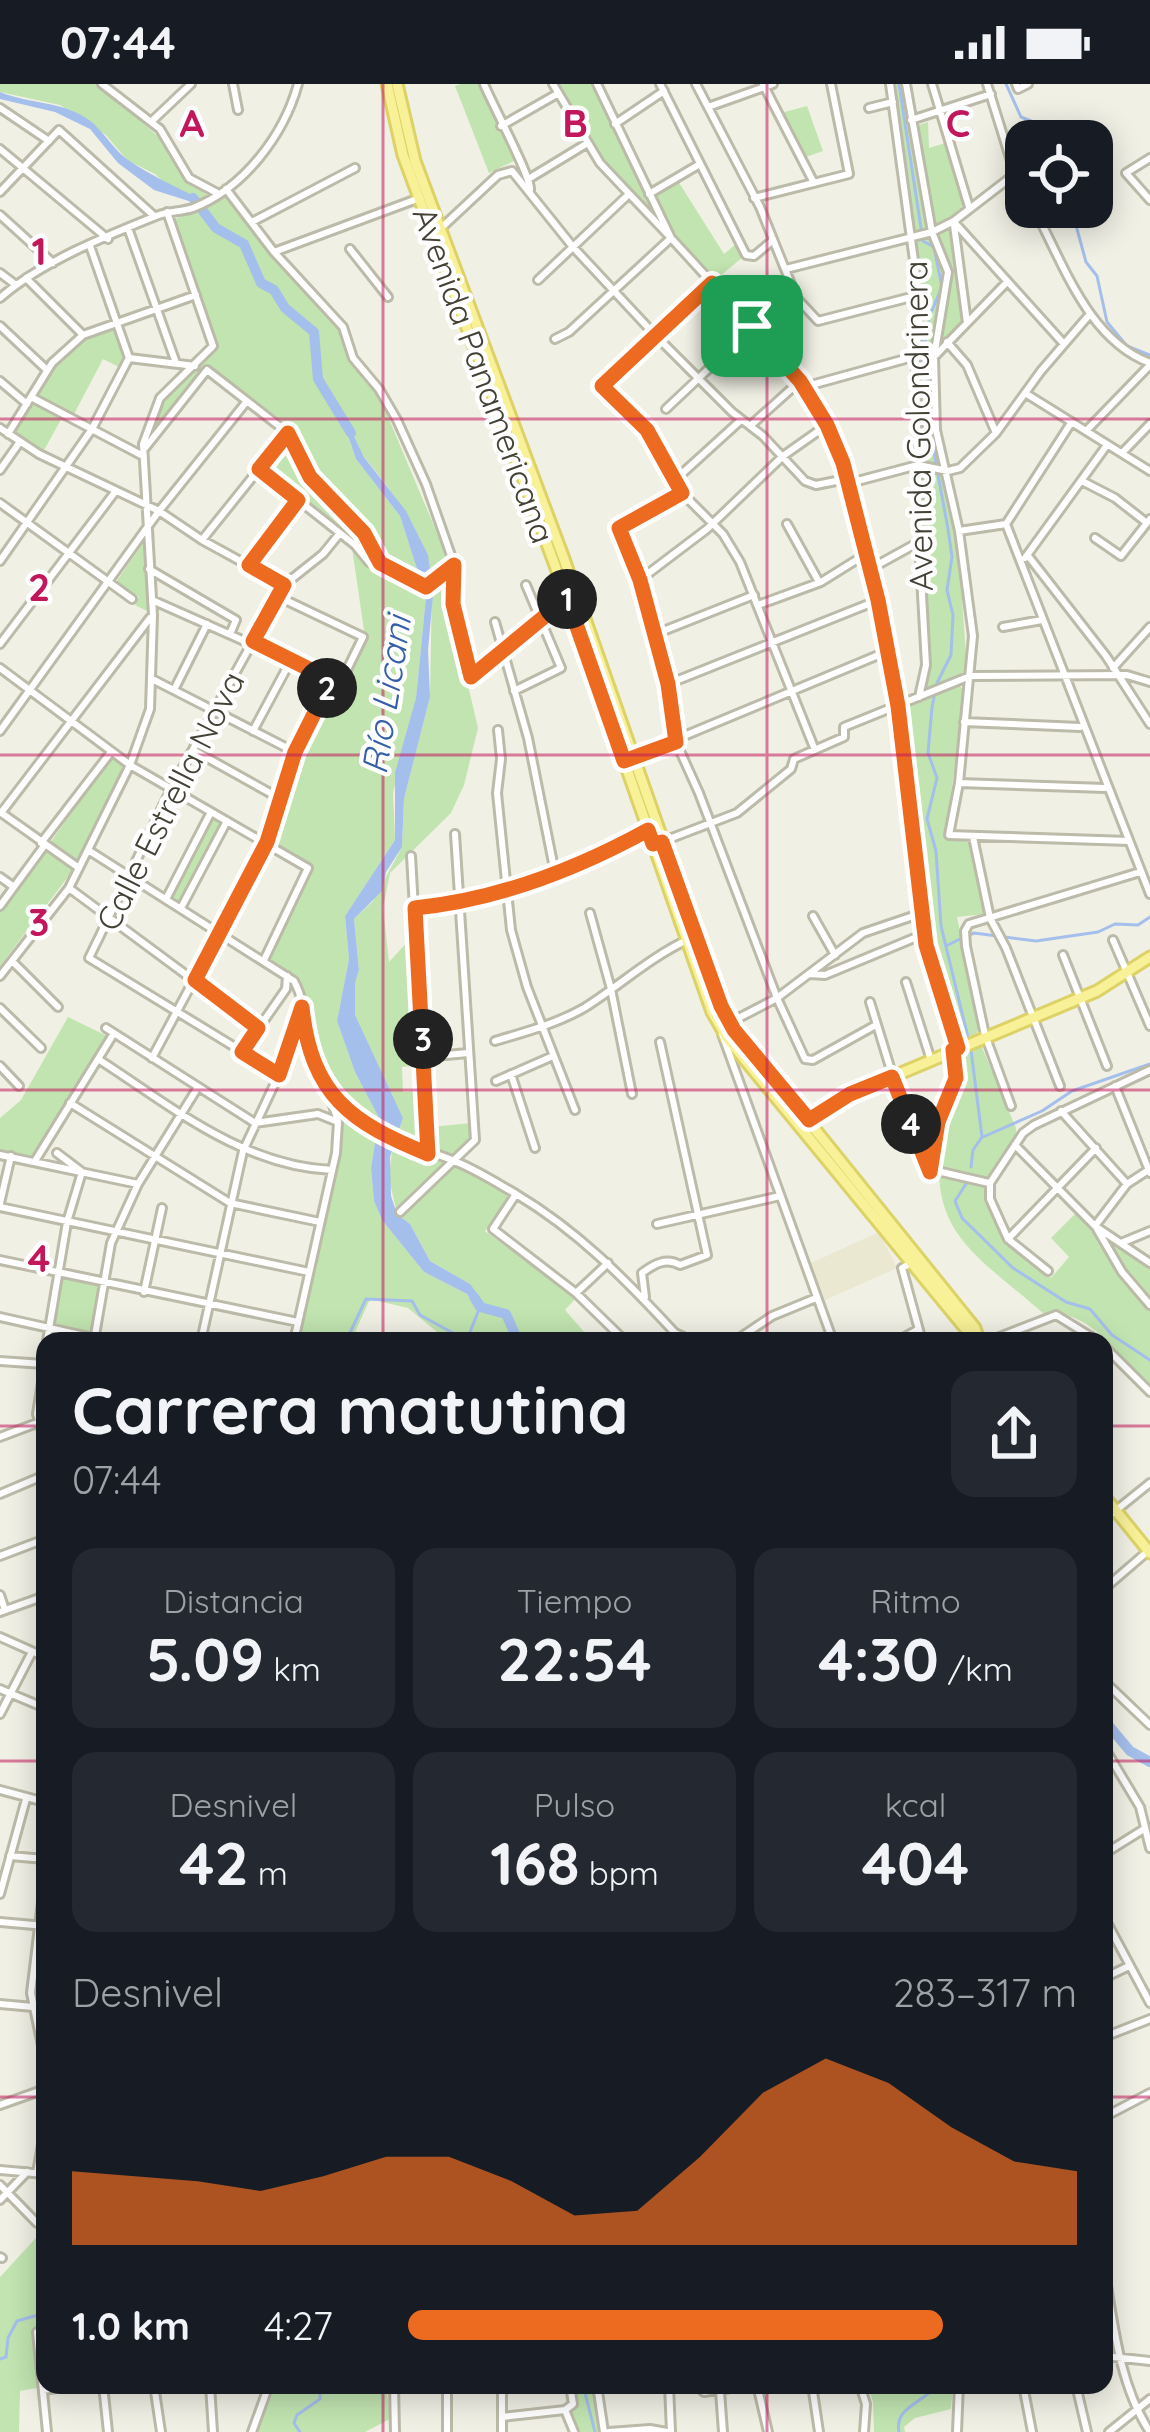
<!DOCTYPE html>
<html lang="es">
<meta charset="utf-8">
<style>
body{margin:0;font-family:Quicksand,sans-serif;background:#242831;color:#f1f3f6;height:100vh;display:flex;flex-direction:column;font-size:45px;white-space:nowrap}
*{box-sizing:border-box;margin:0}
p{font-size:39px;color:#9ea1a6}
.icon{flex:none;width:66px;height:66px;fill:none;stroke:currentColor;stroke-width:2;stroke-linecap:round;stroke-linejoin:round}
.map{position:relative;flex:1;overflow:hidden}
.sheet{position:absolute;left:36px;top:1248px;width:1077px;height:1062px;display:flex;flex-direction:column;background:#171b24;border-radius:24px;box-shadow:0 6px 30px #0003}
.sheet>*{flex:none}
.buttons{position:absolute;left:1005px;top:36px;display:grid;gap:24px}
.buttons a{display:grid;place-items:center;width:108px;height:108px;border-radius:24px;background:#171b24;box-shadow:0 6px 30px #0003;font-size:60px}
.pin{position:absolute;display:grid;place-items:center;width:102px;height:102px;color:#fff;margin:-51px;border-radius:24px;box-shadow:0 6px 18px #0006}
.km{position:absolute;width:60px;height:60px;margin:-30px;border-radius:50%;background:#222;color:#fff;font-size:33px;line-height:60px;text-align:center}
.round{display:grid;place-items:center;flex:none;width:126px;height:126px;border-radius:24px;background:#242831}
.headline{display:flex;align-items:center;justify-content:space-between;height:204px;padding:0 36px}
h1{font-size:66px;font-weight:700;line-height:90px}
.stats{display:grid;grid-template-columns:repeat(3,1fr);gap:18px;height:204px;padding:12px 36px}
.stats div{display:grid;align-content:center;border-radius:24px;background:#242831;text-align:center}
.stats b{font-size:60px;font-weight:700}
.stats small{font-size:33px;font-weight:400}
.stats p{font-size:33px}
.chart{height:336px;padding:24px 36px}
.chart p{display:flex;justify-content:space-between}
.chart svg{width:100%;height:216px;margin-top:12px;fill:#ed6b20;opacity:.7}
ul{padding:0 36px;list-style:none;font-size:39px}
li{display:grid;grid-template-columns:192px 144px 1fr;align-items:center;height:90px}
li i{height:30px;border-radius:15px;background:#ed6b20}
.status{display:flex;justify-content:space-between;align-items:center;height:84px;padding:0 60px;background:#171b24;direction:ltr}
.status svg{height:33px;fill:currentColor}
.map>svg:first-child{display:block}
.education{fill:#eae8d0}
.green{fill:#c1e4b0}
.water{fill:#a4bfeb}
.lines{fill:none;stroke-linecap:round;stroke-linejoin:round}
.stream{stroke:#a4bfeb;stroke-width:3}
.river{stroke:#a4bfeb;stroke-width:10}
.minor-casing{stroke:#bcbaa8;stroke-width:12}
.major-casing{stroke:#dcd268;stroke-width:15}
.minor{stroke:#fff;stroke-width:6}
.major{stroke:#f8f197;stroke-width:9}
.route-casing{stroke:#fff;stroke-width:24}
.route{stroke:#ed6b20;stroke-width:15}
.grid{fill:none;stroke:#c2185b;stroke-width:3;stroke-opacity:0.55}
.labels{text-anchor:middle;stroke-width:9;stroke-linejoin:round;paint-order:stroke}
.street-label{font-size:33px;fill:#434135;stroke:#fff}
.water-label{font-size:36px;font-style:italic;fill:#355fa9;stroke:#fff}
.grid-label{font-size:39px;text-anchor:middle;font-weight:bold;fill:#c2185b;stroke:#fff;stroke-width:9;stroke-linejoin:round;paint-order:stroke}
</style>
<div class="status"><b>07:44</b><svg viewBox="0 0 49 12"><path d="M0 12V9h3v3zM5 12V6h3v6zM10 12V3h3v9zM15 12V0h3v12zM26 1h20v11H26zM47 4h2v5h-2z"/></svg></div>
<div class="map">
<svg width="1150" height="2348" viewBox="0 0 1150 2348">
<rect width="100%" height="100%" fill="#f1f0e5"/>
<path class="education" d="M743,190L771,219L754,236L724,208Z
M879,1148L897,1184L825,1216L811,1179Z"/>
<path class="green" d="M0,0H99L172,65L186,96L207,111L202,116L167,101L155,90L127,76L106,51L60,21L0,8Z
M461,0H480L516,76L489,89L455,2Z
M556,0H592L667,147L601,75Z
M892,0H902L929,153L944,183L943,214L931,256V350L949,413L960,482L967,588L925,605L928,586L919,270L923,220Z
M807,22L823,67L803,74L781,29Z
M928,38L929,64L949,58L964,117L960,128L936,140L916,42Z
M678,97L724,170L736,160L743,173L714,197L677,153L654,112Z
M225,113L242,127L258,155L338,245L352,276L378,309L450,480L431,496C425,448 395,412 366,375C357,363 358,354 345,343L356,375L400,432L426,513L416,614L393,709L395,756L345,832L349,875L337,937L355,988L379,1034L371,1084L374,1117L382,1136L424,1188L467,1210L475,1222L470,1200L430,1177L410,1140L397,1130L389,1094L393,1058L514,1107L485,1147L576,1214L565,1226L592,1257H448L408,1224L370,1215L351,1257H298L341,1044L335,1011C312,994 306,930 302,901L268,874L313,781L272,757L302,669L332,601L343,604L365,553L352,464L372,483L396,492L399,487L386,477L363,441L311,387L290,342L208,283L146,358L160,318L201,281L217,259L174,139L177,134Z
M951,142L962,240L938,263C944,210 960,205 937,148Z
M114,242L125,276L121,284L103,275L73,332L36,311C58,274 74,258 114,242Z
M33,318L63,332L43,368L13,350Z
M286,356L304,392L356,444L373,476L365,465L264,383Z
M146,455L149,528L135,521L139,513L116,498Z
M451,490L450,524L478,644L464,701L451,729L390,789L383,824L389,878L412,853L420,981L402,983L403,1008L423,1007L425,1064L397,1053L403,1034L355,932V899L359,886L354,835L373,817L402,763L404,715L430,613L432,503Z
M960,602L965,608L945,753L970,758L985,830L957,833L979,943L977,949L959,957L930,854L904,625Z
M112,672L125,682L76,779L50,759Z
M213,733L224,739L180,820L170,815Z
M46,766L74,785L0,882V829Z
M68,933L107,952L33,1072L0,1069V1034L21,1016Z
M981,961L1016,1044V1053L986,1102C991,1146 1018,1169 1051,1194L1069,1173L1051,1154L1076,1129L1150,1183V1303C1121,1274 1089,1223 1044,1230C975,1169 924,1149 943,1046C945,1032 951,1024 956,1011C960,1001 959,985 959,974Z
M471,1039L472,1051L457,1072L432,1067L431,1043Z
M60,1194L100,1202L93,1250L52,1239Z
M45,2144V2238L31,2245L42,2303L20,2307L19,2348H0V2193Z
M276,2301H386L390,2335L365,2348H257Z
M565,2301H593L601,2348H579L576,2345L566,2318Z
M868,2301H953L951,2325L915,2334L904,2343L905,2348H874L873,2318Z"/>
<path class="water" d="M0,8C27,19 55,17 81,31C102,42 110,63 128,76C152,92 176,103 202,116L195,119L154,106L118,79L90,45L55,28L0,15Z
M347,338L364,373L406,427L428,471L433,511L428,566L430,613L404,715L402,763L386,788L382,807L354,835L359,886L355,899V931L403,1034L390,1073L391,1112L397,1130L410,1140L430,1177L470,1200L488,1224L475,1223L467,1210L424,1188L382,1136L374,1117L371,1084L379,1034L355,988L337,937L349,875L345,832L395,756V689L416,614L426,513L400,432L356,375L345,343Z"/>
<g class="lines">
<path class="stream" d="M899,0L923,157L934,163L942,203L929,233L921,281L928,295L923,343L934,369L948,445L952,473L947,506L953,531L951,571L937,599L932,623L928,669L937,694L927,735L936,767L941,842L971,966L982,1053L973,1066L971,1083
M1006,0L1021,33L1031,37L1036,57
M1071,123L1086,178L1097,192L1107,238L1127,262L1150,271
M967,852L974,849L1036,857L1098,848L1115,840L1138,841L1150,833
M946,862L960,855
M983,1053L1042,1027L1072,1007L1150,980
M966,1100L955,1117L962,1134L1013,1184L1066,1218L1090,1225L1112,1251L1150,1276
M346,1257L366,1215L412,1217L420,1231L462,1254L468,1253L480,1223
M0,2275L6,2273L8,2254L17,2237L45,2229
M583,2301L595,2348
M300,2348L294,2339L297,2331L320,2315V2301
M899,2348C894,2322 924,2320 936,2301"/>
<path class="river" d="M193,114L216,144L244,160L261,199L274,206L285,224L314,248L318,295L351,349
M474,1213L480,1223L506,1230L518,1257
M1104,1636L1130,1667L1150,1678"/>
<defs>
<path id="minor" d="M102,0L160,45L189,94L219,110
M233,0L238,26
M484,0C492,20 532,94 530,106
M553,0L600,79L671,154
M597,0L671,154L791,285L827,341L843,379L878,516L897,623L926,861L958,964
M660,0L746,171L754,172L773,156
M763,0L814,99
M890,0L920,221L916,272L919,458L926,581L919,613
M906,0L932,148L948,188L934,273L936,346L959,447L973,552L959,699L949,751L1129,757
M932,0L969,123
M987,0L1015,90L1026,110
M1016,0L1018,5L1028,0
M708,23L773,0
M0,24L49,57
M869,24L893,18
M911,36L991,10
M152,37L191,0
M615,40L664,7
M501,42L557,10
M0,65L108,155
M1150,74L1126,89L1150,116
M530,94L586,60
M226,105L274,168L343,243L353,274L379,305L397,336L426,400L454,480L453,520L471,593L568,514
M0,108L59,46L153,131
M649,110L700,80
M754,114L849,90L831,0
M1033,123C1063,178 1087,255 1150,279
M0,131L53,179
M252,138L355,84
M954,138L1064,260
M954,141L967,239
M128,144L176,279
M439,146L498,91L512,87L573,163L655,251L732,328L763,352L805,397L816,401L846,395
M350,165L388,213
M274,168L417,115
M786,185L932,148L954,137L1015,90
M0,189L16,201
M26,194L83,251
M538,196L629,110
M712,199L601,301L647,346L684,411L723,450L740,478L815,666
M791,208L818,237L919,211
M0,214C41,178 106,152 156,132C168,127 181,128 193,124C244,104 284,51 298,0
M0,242L47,286
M555,255L569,248L671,154
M947,258L967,281L996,349
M934,273L1007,198
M129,274L195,282
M0,297L27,320
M804,303L916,272
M1025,309L1150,387
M31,313L143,372
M666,325L793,205L760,123L696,0
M750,342L800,297
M0,344L39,370L159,427L202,456L284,501
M1086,347L1150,281
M8,350L52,279L83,251L196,211
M145,364L207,286L288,349L310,393L364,449L380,479L426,503L454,480
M1122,369L1150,340
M259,385L355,461L369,478L385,485
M0,386L19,359
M675,396L741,336
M1082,397L1115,414L1147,439
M846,400L918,381L948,387L960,384L996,349L1041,287L1090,230
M683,409L619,444L640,496L668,600L676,658L699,709L777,914L805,975L813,976L876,941
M0,419L132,515
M787,440L819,498
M1006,440L1150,810
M959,447L1006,440L1071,339
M1095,454L1121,472L1150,435
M202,456L288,349
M1029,473L1106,572L1150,640
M1025,474L1107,361
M0,477L92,345L129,274L90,162
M249,481L298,417
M149,485L236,536L230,550
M870,485L919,458
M641,495L707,445L783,372L827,341
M152,516L251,560
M758,521L821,498L866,470
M495,538L528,654L555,789
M1003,543L1042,536
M653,551L754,511
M253,557L340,600L363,553L279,513
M0,560L115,408
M0,584L130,681L308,784L264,876
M1113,584L1150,543
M152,595L293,667
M668,600L876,517
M174,606L207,540
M514,607L561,584L526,501
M964,638L1080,643
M498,646L501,675L497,709L511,846L527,903L575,1026
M0,647L159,427L247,317
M253,647L291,576
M193,666L279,714
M631,674L888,567
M959,699L1105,704
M0,728L79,784
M1,729L150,534
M973,753L990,834L1006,864L1060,1002
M661,758L737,729L791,685L794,675L844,653V643L970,592L1127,591L1150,598
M41,759L111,668
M88,766L294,897C313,932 302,978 330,1010C364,1051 413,1059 459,1079C478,1087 497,1099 516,1110C578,1147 626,1196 675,1249L692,1257
M411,772L428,1069
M0,793L14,803
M69,804L258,944
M166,815L211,728
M0,822L44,762
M415,823C497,816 576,786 648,746
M181,824L227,737
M590,829L611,905L632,1010
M813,832L835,871
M1113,856L1150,942
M1063,871L1107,982
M12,877L58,923
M810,890L825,891L924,850
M0,892L69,804L130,681L150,625L153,531L143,360L160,314L213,262L167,128
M906,898L931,976
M870,918L893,993L930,1088
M0,924L41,964
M727,940L777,914L863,849L922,829
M106,944L255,1039L318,1030L338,1038
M722,950L833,1257
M495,957C525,948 556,940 584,924C619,902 649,874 687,856
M242,968L286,905L287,892
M424,973L468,969
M152,974L267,759L295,668L331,595
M98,975C171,1022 242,1082 332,1086
M0,982L19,1002
M279,990L89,874L171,705L284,501L323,470L340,449
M511,990L535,1064
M496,997L553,972
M1115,1002L1150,1089
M70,1019L230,1119L320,1138
M1011,1022L985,951L966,862L965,847L969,840L1140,788
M1061,1027L1127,1100
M1015,1061L1095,1142L1150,1179
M0,1071L138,1100
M35,1077L114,949
M931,1085L938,1038L956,994L953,966
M933,1086L989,1099
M516,1110L493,1145L576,1209L625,1257
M0,1119L11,1072
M0,1123L309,1188
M400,1128L475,1056L455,750
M657,1140L780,1112
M1095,1142L1127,1100L1150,1085
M1097,1145L1122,1188L1150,1221
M1008,1155L1096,1064
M1121,1159L1150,1147
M0,1176L298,1238
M911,1179L902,1184L922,1257
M1048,1187L1008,1155L990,1115V1099L1023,1049L1034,1041L1150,986
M144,1208L162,1124
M576,1209L608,1179
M645,1213L642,1189C654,1180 666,1173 680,1181L707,1171L660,958
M0,1233L107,1257
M47,1257L67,1138L82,1088L57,1069
M94,1257L111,1159L138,1100L198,1003
M201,1257L243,1067L289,969L301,924
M294,1257L336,1069L338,1038L330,1011
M735,1257L772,1232L816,1214
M898,1257L917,1246
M989,1257L1056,1231L1098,1257
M1104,1262L1150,1308
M0,1277L44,1280
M45,1279L37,1330L45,1357
M0,1353L45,1336
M0,1410L45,1391
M1104,1436L1150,1399
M0,1472L45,1455
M1104,1505L1148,1467
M0,1511L5,1526
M0,1528L45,1512
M0,1553L45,1573
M1104,1597L1150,1641
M0,1605L45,1624
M0,1630L32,1568
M1104,1663L1140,1723L1150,1764
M0,1706L45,1718
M1104,1770L1144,1745
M10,1772L45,1775
M45,1793L31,1909L45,1976
M0,1810L26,1715
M1104,1833L1150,1919
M0,1838L45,1842
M1104,1894L1129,1882
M0,1920L33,1923
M1104,1953L1150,1935
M0,2021L45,2005
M1104,2033L1150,2009
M0,2086L45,2090
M37,2089L45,2043
M0,2101L37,2139
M0,2116L27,2088
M0,2173L2,2174
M1104,2182C1113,2237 1119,2301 1150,2348
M45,2245L37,2248L47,2348
M1104,2272L1150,2277
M103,2301L108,2348
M154,2301L161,2348
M210,2301L213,2348
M394,2301L395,2348
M447,2301V2348
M502,2301V2348
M570,2301L573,2320L565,2326L574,2348
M597,2301L604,2348
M669,2301L671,2348
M697,2301L704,2308L751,2301
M757,2301L768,2348
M812,2301L819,2348
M860,2301L866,2320L864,2348
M1023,2301L1032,2348
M1076,2301L1087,2348
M43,2306L76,2301
M720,2307L723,2348
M502,2333L565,2326
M252,2348L269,2301
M609,2348L650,2345L667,2348
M957,2348L959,2301
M1109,2348L1150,2315"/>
<path id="major" d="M387,0L403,71L567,514L712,928L727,954L969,1249L981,1257
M397,0L415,77L564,475L721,922L735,946L975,1244L979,1256
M809,1037L851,1010L1097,907L1150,873
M1104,1412L1150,1469"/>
</defs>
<use href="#minor" class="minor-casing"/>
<use href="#major" class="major-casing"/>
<use href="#minor" class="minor"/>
<use href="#major" class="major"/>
</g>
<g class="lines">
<defs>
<path id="route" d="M712,199L800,297L827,341L843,379L878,516L898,622L926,861L958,964L953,966L956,994L938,1038L930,1088L892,993L850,1010L809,1036L734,946L721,922L662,758L653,760L648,746C575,786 497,816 415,824L428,1070C351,1039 311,1011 302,923L279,991L242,968L258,944L195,896L267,758L295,668L331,596L253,557L284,501L249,481L298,416L259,385L288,349L310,393L364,449L380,479L426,503L454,481L453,520L471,593L567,514L624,677L676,658L668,600L640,496L619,444L682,409L647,346L602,302Z"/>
</defs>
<use href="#route" class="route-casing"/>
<use href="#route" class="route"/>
</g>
<path class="grid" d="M383,0V1257M767,0V1257M0,335H1150M0,671H1150M0,1006H1150M0,1342H45M1104,1342H1150M0,1677H45M1104,1677H1150M0,2013H45M1104,2013H1150M383,2301V2348M767,2301V2348"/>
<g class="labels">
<g class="street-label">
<text transform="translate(484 291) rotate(70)" y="12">Avenida Panamericana</text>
<text transform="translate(918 342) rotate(-91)" y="12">Avenida Golondrinera</text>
<text transform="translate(170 717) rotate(-63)" y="12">Calle Estrella Nova</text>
</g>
<g class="water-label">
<text transform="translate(386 611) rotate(-81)" y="13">Río Licani</text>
</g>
</g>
<g class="grid-label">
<text x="192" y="53">A</text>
<text x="575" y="53">B</text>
<text x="958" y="53">C</text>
<text x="39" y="181">1</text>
<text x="39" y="517">2</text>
<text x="39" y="852">3</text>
<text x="39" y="1188">4</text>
</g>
</svg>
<div class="buttons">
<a><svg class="icon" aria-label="locate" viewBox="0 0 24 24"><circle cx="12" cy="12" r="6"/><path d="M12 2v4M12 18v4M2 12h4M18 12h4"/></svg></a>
</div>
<div class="pin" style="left:752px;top:242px;background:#1e9e55"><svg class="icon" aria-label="arrive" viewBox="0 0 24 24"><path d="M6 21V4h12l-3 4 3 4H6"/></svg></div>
<b class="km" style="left:567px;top:515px">1</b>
<b class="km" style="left:327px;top:604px">2</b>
<b class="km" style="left:423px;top:955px">3</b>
<b class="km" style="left:911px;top:1040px">4</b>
<section class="sheet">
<div class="headline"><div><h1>Carrera matutina</h1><p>07:44</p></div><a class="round"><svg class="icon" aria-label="share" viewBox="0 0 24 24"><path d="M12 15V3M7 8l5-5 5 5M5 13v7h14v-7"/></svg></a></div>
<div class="stats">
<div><p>Distancia</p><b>5.09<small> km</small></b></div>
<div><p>Tiempo</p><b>22:54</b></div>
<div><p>Ritmo</p><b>4:30<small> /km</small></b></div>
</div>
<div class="stats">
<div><p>Desnivel</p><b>42<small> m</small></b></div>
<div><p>Pulso</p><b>168<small> bpm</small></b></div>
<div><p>kcal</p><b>404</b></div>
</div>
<div class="chart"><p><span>Desnivel</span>283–317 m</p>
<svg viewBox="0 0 160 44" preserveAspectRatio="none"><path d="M0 44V29L10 30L20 31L30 33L40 30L50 26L60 26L70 31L80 38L90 37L100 26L110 13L120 6L130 11L140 20L150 27L160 29V44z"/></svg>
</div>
<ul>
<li><b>1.0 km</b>4:27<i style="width:80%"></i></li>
</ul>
</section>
</div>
